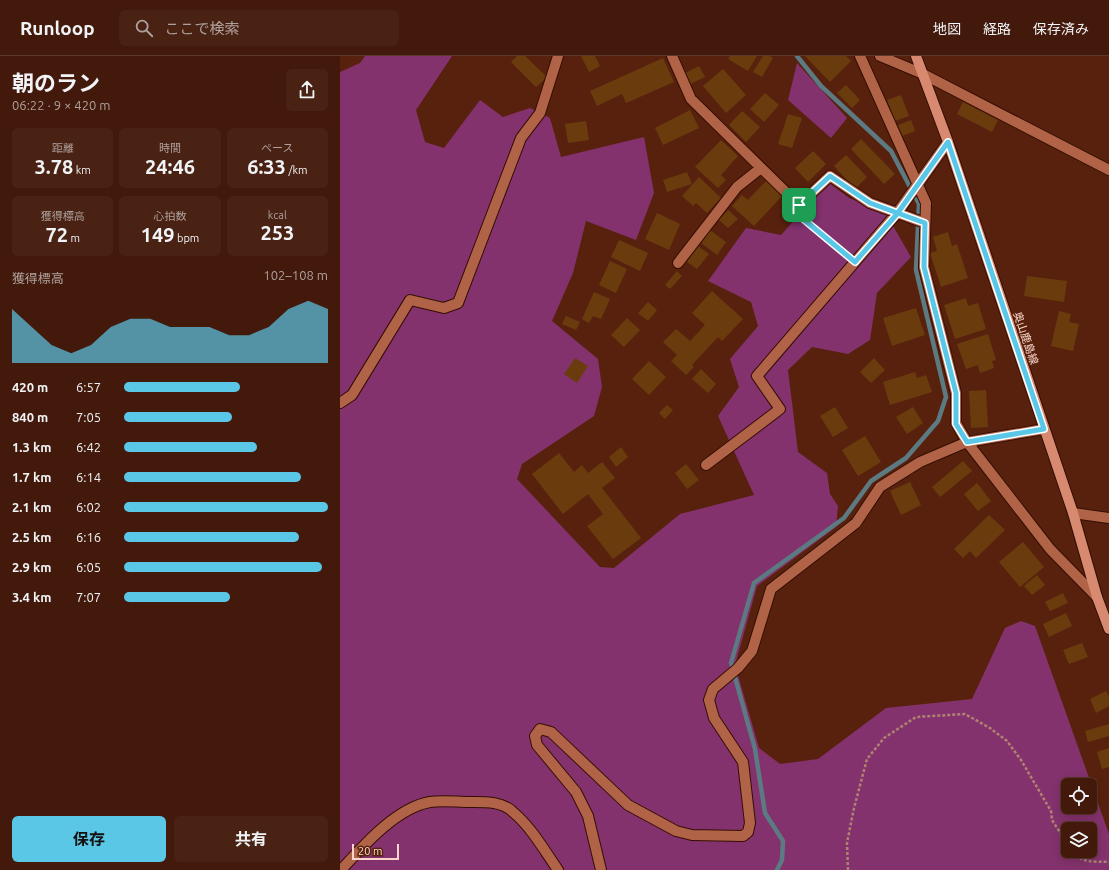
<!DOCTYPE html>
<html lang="ja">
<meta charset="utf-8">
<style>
body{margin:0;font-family:Ubuntu,"Noto Sans JP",sans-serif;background:#492213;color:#f1f3f6;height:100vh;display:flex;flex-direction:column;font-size:15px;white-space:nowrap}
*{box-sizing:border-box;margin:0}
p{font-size:13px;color:#aea09c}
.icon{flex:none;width:22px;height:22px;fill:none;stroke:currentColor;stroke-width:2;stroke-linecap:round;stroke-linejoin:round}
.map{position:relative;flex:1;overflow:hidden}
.sheet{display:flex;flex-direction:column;background:#42190a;width:340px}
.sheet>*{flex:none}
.tools{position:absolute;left:721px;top:722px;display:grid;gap:8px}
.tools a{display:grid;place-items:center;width:36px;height:36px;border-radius:6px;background:#42190a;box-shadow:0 2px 10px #0003,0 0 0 1px #5a382b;font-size:20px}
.scale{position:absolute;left:12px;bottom:10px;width:47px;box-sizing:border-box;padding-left:4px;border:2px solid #fad6ca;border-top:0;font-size:11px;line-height:14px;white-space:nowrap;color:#fad6ca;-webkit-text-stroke:3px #58210d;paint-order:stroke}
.pin{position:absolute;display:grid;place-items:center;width:34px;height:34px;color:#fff;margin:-17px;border-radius:8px;box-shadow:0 2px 6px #0006}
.round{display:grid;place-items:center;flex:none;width:42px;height:42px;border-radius:6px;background:#492213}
.head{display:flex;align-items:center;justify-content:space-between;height:68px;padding:0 12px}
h1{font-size:22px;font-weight:700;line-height:30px}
.metrics{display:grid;grid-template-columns:repeat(3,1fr);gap:6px;height:68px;padding:4px 12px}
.metrics div{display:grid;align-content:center;border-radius:6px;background:#492213;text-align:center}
.metrics b{font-size:20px;font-weight:700}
.metrics small{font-size:11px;font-weight:400}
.metrics p{font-size:11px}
.chart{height:112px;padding:8px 12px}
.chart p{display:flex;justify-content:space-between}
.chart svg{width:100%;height:72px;margin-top:4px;fill:#5bc7e7;opacity:.7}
.primary-button{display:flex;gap:8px;margin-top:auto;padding:8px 12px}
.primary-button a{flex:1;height:46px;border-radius:6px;background:#5bc7e7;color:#111;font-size:16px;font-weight:700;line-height:46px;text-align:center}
.primary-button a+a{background:#492213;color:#f1f3f6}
ul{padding:0 12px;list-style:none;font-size:13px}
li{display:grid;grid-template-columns:64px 48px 1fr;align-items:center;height:30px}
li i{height:10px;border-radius:5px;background:#5bc7e7}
header{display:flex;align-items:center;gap:24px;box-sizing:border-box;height:56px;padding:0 20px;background:#42190a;border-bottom:1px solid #5a382b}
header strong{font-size:19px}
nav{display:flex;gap:22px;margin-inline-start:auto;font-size:14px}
.search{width:280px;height:36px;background:#492213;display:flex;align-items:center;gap:10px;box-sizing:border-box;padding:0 14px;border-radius:6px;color:#aea09c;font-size:15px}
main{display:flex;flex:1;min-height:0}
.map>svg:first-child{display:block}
.green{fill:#83326d;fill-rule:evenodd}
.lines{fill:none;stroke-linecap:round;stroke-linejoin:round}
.stream{stroke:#5c7a82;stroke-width:4.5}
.building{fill:#6a3c0d}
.minor-casing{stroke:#340e02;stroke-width:12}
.major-casing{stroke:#340e02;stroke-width:12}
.path{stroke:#af8272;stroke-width:2.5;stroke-dasharray:3 2;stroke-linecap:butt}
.minor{stroke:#b16348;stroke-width:10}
.major{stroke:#d78a70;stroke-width:10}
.route-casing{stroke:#fff;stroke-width:8}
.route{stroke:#5bc7e7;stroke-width:5}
.labels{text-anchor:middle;stroke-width:3;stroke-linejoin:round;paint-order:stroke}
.street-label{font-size:11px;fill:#fad6ca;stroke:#58210d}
</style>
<header>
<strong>Runloop</strong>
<div class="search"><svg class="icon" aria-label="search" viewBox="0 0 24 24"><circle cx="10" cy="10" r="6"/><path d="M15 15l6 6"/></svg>ここで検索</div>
<nav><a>地図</a><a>経路</a><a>保存済み</a></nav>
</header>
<main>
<section class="sheet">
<div class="head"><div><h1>朝のラン</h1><p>06:22 · 9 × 420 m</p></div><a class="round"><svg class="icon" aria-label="share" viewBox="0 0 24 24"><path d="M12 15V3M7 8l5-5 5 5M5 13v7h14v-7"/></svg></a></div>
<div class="metrics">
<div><p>距離</p><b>3.78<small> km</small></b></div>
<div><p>時間</p><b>24:46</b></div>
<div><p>ペース</p><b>6:33<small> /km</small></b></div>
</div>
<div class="metrics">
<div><p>獲得標高</p><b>72<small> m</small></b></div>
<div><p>心拍数</p><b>149<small> bpm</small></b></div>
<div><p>kcal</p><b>253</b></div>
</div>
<div class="chart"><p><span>獲得標高</span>102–108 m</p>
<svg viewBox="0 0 160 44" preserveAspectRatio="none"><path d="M0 44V11L10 22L20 33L30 38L40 33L50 22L60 17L70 17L80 22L90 22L100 22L110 27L120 27L130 22L140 11L150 6L160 11V44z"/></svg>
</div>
<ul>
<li><b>420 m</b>6:57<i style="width:57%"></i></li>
<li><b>840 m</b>7:05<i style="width:53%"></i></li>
<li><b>1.3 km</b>6:42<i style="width:65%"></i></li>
<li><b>1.7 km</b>6:14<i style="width:87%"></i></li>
<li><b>2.1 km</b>6:02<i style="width:100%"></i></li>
<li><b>2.5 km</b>6:16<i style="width:86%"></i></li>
<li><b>2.9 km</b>6:05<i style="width:97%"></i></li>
<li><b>3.4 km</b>7:07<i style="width:52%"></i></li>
</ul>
<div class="primary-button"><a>保存</a><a>共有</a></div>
</section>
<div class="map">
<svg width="769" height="814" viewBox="0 0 769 814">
<rect width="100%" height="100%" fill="#58210d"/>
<path class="green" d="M25,0H112L76,54L85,86L104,92L140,44L163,61L190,52L210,62L221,101L304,81L314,137L296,184L246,165L233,217L212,265L258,303L262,331L254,360L182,408L177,423L260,511L274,512L340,458L414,439L378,360L399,331L390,303L418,270L411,246L368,225L406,172L441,179L488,126L509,142L545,156L571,201L537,237L530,284L508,298L472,291L448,314L458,396L487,417L490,438L498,450L496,471L417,530L395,609L419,692L440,708L478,703L546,652L632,643L665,572L681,565L695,570L769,778V814H0V16L20,7ZM728,729H750V751H728ZM728,773H750V795H728Z
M457,7L507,62L491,82L448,44Z"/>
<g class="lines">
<path class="stream" d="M437,814L442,804L443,785L425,757L415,693L391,607L414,527L504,462L531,425L566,402L598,365L606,341L576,214L579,148L551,95L481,30L457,0"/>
</g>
<path class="building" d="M177,0H185L207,21L196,31L171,6Z
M241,0H255L260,10L249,16Z
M390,0H417L408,15L388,3Z
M423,0H429L433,2L422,21L413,16Z
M465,0H506L511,5L490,26Z
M323,2L334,26L286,47L282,38L257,50L250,35Z
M359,10L365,21L350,28L345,17Z
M383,13L406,39L386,57L363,30Z
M506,29L520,44L512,52L497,37Z
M425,37L439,49L424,66L410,53Z
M561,39L569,60L555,65L547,44Z
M623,46L658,64L652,76L617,58Z
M350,54L359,72L323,89L315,72Z
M402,55L420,71L406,86L389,69Z
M448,58L462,62L452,92L438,88Z
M571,64L575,75L562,80L558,69Z
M246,65L249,84L228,87L225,68Z
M521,83L555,118L544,128L511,93Z
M381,84L398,100L381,119L386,124L378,132L355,111Z
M473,95L486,108L468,126L455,112Z
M506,99L527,121L515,133L494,110Z
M347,116L352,128L327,136L323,124Z
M359,121L381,142L367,157L356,147L353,150L342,140Z
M426,125L442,140L414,170L392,150L402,139L408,144Z
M388,154L398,163L388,172L379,164Z
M317,157L340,168L329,194L305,183Z
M370,174L386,186L377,199L361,187Z
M608,176L612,190L617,188L628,222L601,231L590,197L597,195L593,181Z
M279,184L308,197L300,215L271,201Z
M358,190L369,198L357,213L347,206Z
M270,205L287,213L276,237L259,229Z
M337,215L342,220L330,233L325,229Z
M687,220L727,225L724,246L684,240Z
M372,235L403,263L382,285L378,281L352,309L354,311L346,319L331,305L337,299L323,286L336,273L350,285L365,269L352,257Z
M254,236L270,243L261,263L253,260L249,267L242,263Z
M626,242L628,250L638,247L646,273L615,283L604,249Z
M308,246L317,254L308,265L298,257Z
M576,252L585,279L552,290L543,262Z
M719,255L731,258L729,266L739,268L733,295L711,290Z
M226,260L240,266L236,274L222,268Z
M287,262L300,274L284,291L271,279Z
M648,278L656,304L652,305L654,312L640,317L638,309L626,313L617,288Z
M235,302L248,310L237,327L224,318Z
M534,302L545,314L531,327L520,316Z
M309,305L326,321L309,339L292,323Z
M361,313L376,328L368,337L352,323Z
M575,316L577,322L586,319L592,336L550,349L543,326Z
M646,334L648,371L631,372L629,335Z
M327,349L333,354L325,363L319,357Z
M495,351L508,372L493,381L480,360Z
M573,351L583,367L567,378L556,361Z
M525,380L541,406L518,420L502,394Z
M281,391L288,401L276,411L269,401Z
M219,397L234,416L242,409L248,417L262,406L275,422L262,432L301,482L273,503L247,470L263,458L248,438L223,458L192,418Z
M623,405L632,415L600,441L592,431Z
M346,408L359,424L347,433L335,417Z
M570,426L581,449L561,459L550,435Z
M637,427L651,445L638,455L624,438Z
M649,459L665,474L636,502L630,495L623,502L614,493Z
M683,486L704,511L680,531L659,506Z
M697,519L705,529L692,539L684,530Z
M723,537L728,547L710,555L705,546Z
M726,557L732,570L709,581L703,568Z
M742,587L748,601L729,608L723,594Z
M766,635L769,640V650L756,657L750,643Z
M769,668V680L748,686L745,675Z
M769,692V711L762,713L757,696Z"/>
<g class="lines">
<defs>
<path id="minor" d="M332,0L351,43L459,149L490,120L530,147L585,167
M520,0L586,147L584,211L616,337V367L627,386L710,493L757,541
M540,0L583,18L769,114
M338,207L397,131L421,112
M0,347L12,339L70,244L104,252L118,247L181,82L200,57L218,0
M366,409L440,353L417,320L557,157L608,86
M733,457L769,462
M1,814C23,790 56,752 90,746C102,744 117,746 129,746C144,746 162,745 173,756C192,772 204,794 218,814
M261,814L248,760L236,736L197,689L195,680L200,673L211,676L288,749L336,775L352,779L403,780L408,776L410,767L403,706L374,662L369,644L373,633L398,612L412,595L431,533L516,467L540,431L580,406L627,386L704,373"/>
<path id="major" d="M576,0L608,86L733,457L757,541L769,573"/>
</defs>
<use href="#minor" class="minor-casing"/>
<use href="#major" class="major-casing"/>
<path class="path" d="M462,161L506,199
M732,795C742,808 754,805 769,806
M508,814L507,787L514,752L527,703L544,682L576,661L625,658L650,672L667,685L681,704L711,755L712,764L728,789"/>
<use href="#minor" class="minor"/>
<use href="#major" class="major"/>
</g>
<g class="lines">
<defs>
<path id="route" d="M459,149L490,120L530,147L585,167L584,211L616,337V368L627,386L704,373L608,86L557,158L515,206L462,162L459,149"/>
</defs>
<use href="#route" class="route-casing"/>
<use href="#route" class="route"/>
</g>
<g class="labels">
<g class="street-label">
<text transform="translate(686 282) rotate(71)" y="4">奥山鹿島線</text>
</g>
</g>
</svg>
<div class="tools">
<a><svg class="icon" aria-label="locate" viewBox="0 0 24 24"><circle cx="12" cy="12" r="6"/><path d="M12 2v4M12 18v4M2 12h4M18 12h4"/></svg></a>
<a><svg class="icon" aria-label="layers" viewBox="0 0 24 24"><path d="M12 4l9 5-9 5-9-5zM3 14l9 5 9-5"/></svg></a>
</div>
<div class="scale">20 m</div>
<div class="pin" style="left:459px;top:149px;background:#1e9e55"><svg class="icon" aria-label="arrive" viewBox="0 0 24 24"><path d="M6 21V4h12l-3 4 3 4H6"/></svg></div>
</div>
</main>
